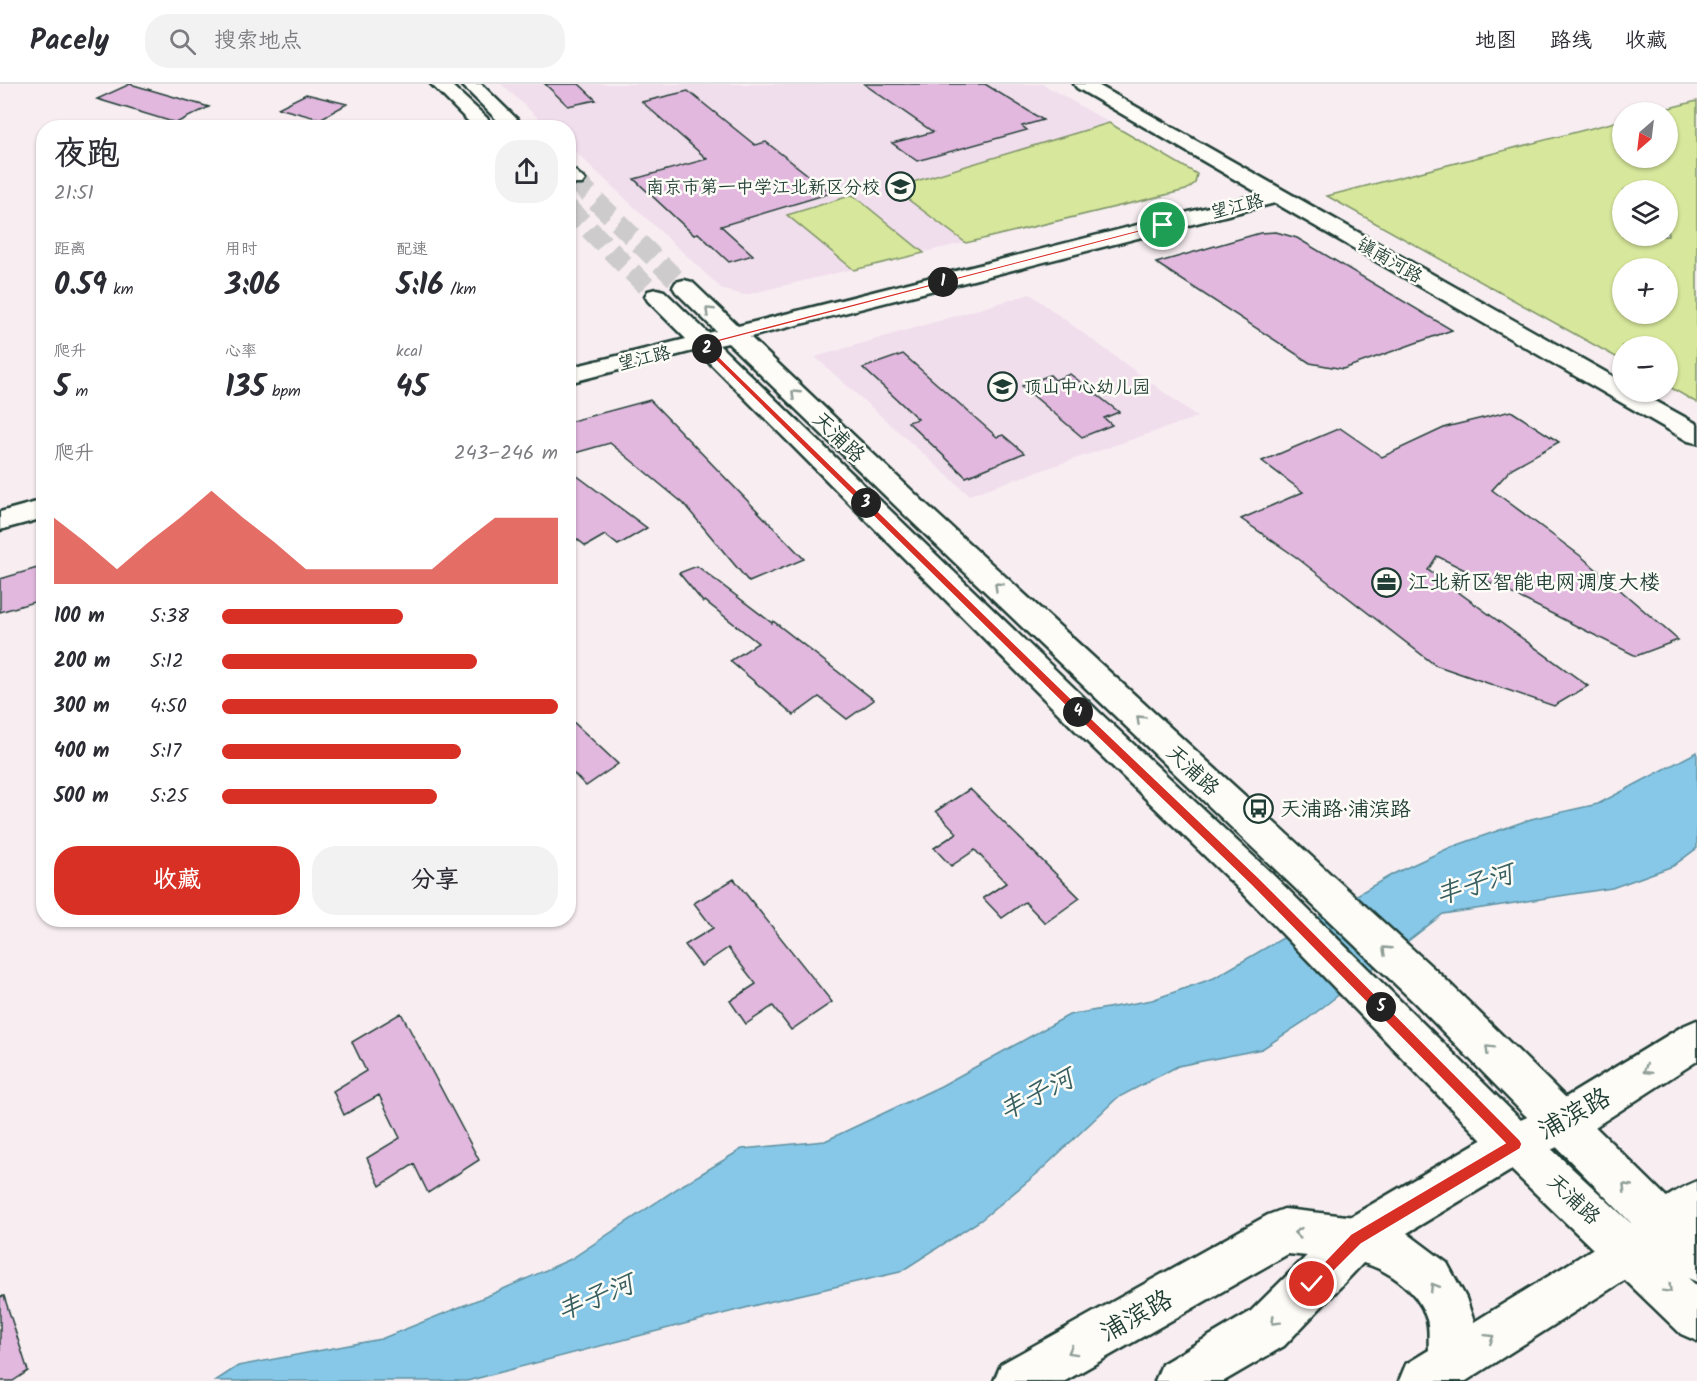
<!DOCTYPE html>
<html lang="zh">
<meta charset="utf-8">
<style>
body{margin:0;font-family:Kalam,"LXGW WenKai TC",sans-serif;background:#f2f2f3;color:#2b2b33;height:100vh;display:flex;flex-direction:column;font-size:22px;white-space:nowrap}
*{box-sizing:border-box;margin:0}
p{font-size:20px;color:#7c7c81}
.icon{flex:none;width:33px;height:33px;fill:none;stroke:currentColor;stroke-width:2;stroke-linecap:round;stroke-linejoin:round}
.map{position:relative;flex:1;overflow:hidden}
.side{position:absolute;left:36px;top:36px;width:540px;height:807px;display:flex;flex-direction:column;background:#fff;border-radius:24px;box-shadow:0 2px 4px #0004}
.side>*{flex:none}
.needle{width:39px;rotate:208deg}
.fabs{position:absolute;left:1612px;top:18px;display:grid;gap:12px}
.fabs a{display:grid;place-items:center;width:66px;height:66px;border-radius:50%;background:#fff;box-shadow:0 2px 4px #0004;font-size:30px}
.pin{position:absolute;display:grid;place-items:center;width:51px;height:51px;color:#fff;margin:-26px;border:3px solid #fff;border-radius:50%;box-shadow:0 2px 6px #0007}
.km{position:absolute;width:30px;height:30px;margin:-15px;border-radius:50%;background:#222;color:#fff;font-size:16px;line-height:30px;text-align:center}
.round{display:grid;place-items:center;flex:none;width:63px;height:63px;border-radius:24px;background:#f2f2f3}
.overview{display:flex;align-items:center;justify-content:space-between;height:102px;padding:0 18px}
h1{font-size:33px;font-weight:700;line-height:45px}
.figures{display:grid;grid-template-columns:repeat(3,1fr);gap:9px;height:102px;padding:6px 18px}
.figures div{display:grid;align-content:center}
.figures b{font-size:30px;font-weight:700}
.figures small{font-size:16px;font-weight:400}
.figures p{font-size:16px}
.chart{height:168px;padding:12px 18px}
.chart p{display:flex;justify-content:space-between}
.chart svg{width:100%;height:108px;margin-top:6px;fill:#d93025;opacity:.7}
.primary-button{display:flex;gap:12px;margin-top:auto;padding:12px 18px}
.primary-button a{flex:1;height:69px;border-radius:24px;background:#d93025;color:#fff;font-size:24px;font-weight:700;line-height:69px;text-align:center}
.primary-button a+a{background:#f2f2f3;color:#2b2b33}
ul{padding:0 18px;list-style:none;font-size:20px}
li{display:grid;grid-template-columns:96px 72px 1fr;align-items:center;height:45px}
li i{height:15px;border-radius:8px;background:#d93025}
header{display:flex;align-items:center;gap:36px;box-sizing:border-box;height:84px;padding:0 30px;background:#fff;border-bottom:2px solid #e1e1e2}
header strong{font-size:28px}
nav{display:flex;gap:33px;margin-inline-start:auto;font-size:21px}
.search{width:420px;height:54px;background:#f2f2f3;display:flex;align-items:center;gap:15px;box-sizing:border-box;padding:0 21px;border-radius:24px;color:#7c7c81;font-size:22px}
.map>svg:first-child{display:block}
.built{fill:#f1deec}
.green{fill:#d7e79b;stroke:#7b9268;stroke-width:1.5;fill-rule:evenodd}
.water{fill:#87c8e8;stroke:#5d90a0;stroke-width:1.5}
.building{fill:#e2b8df;stroke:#1f3d34;stroke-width:1.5}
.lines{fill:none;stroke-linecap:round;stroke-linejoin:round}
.secondary-tunnel{stroke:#cdcbcc;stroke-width:20;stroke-dasharray:20 10;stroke-linecap:butt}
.secondary-casing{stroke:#1f3d34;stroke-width:5}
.primary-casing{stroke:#1f3d34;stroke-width:5}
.secondary{fill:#fdfcf7;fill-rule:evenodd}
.primary{fill:#fdfcf7;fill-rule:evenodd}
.oneway{stroke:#8e9c96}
.route{fill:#d93025;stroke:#fff;stroke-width:1.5}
.labels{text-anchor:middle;stroke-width:5;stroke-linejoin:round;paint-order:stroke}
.far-poi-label{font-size:18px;fill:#1f3d34;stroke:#fdfcf7;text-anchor:end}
.far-street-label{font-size:18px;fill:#1f3d34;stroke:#fdfcf7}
.street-label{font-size:21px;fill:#1f3d34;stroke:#fdfcf7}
.poi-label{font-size:21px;fill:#1f3d34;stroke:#fdfcf7;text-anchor:start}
.near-street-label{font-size:26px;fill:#1f3d34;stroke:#fdfcf7}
.near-water-label{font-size:27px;font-style:italic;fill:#396061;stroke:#fdfcf7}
</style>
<header>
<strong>Pacely</strong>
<div class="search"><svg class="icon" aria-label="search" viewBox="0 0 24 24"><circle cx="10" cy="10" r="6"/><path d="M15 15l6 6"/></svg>搜索地点</div>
<nav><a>地图</a><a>路线</a><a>收藏</a></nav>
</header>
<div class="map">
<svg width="1697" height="1297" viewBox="0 0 1697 1297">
<rect width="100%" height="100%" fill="#f8eef2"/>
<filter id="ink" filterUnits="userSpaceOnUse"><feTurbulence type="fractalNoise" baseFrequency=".0167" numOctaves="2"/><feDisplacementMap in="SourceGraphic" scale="12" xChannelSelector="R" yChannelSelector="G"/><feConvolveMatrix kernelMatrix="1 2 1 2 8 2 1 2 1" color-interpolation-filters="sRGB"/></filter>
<g filter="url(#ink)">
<path class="built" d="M501,0H1043L1197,90L1195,99L1186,106L745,211L723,206L569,62L568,44L548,43Z
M1030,210L1198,333L969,411L815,273Z"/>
<path class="green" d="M1697,17V319L1668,302V262H1623V277L1327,112L1623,36V74H1668V28H1653ZM1623,106H1668V152H1623ZM1668,184V230H1623V184Z
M1109,39L1197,90L1195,99L1186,106L966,159L893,104Z
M853,111L924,169L854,186L787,131Z"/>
<path class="water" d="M1697,668V764L1673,782L1612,804L1443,830L1305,937L1262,965L1178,982L1117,1014L1039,1088L981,1136L900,1188L768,1218L467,1297H215L238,1282L381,1255L492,1210L571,1175L681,1102L742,1065L825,1057L941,1002L1069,931L1152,916L1214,894L1393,790L1449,764L1531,735L1598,720Z"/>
<path class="building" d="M130,0L209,23L176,39L97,15Z
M545,0H579L596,16L568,22Z
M864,0H985L1043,36L1022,42L1027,46L917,77L892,59L933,48Z
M688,7L755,61L766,58L831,109L721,142L753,171L729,178L698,149L694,151L634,95L707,75L642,18Z
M306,10L347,20L320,35L278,24Z
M1276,148L1297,154L1452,246L1343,285L1310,279L1156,179L1260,149Z
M903,270L997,353L1003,351L1024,369L966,393L908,338L918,335L863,284Z
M1070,290L1119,328L1104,334L1112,341L1082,353L1022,302L1050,291L1055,296Z
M650,316L804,475L749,498L683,419L610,359L568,371V338Z
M1511,327L1559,358L1512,384L1492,406L1582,473L1678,556L1636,572L1437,472L1428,486L1588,602L1554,622L1435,581L1296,473L1241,435L1303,408L1262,377L1340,344L1382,373L1446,343Z
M568,385L647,444L618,461L605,451L586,462L568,448Z
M44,482V515L0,528V495Z
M697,482L772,539L773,537L874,616L847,635L819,613L794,631L730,577L758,559L705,517L703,518L679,489Z
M568,633L618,680L586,702L568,684Z
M970,705L1080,814L1045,839L1025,818L1002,834L983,814L1006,799L975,766L951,782L934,764L957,749L936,727Z
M734,795L832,918L791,946L773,922L746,940L730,917L756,900L728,864L701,882L685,861L713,844L694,819Z
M401,929L479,1076L428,1109L414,1080L380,1102L367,1074L400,1054L379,1011L344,1031L333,1007L366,987L352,958Z
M4,1212L28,1287L13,1297H0V1213Z"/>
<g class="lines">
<path class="secondary-tunnel" d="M575,96L684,203
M568,124L656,212"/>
<defs>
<path id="secondary" d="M431,0H450L487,34L489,38L487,42H473Z
M461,0H481L526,44H505Z
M1074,0H1096L1623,298V308H1639L1697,340V359L1688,357L1275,119L750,253L926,420L1443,893L1697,1143V1198L1688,1194L1697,1202V1257L1681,1250L1500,1075L1242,808L1076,647L697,266L568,299V284L686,255L648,217L645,212L648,207L656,205L664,207L708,249L716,247L676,208L673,203L676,198L684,196L692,198L738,242L1260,110L1077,4ZM728,259L906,432L1415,919L1635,1143L1530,1045L1268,786L1100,629L719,261Z
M568,85L575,87L585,96L582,100H568Z
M44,416V434L0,446V428Z
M1284,1125L1356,1133L1372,1139L1378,1155L1372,1171L1356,1177L1288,1170L1065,1297H994L1001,1280L1268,1131Z"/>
<path id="primary" d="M1697,936V977L1578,1054L1530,1075L1407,1149L1447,1179L1466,1214L1474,1238C1520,1209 1567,1182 1612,1152C1640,1133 1665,1110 1697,1097V1144L1645,1183L1466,1297H1399L1406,1280L1429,1266C1428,1256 1430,1242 1426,1233C1418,1207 1389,1186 1363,1179L1284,1262L1224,1297H1155L1162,1280L1250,1228L1340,1139L1500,1045L1548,1024L1683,942Z"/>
</defs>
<use href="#secondary" class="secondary-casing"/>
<use href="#primary" class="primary-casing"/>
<use href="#secondary" class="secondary"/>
<use href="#primary" class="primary"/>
</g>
<defs><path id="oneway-chevron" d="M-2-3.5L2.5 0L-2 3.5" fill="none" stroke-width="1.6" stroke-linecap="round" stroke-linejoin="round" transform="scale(1.5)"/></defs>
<g class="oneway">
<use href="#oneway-chevron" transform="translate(709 227) rotate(-136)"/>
<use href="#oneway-chevron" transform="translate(795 310) rotate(-136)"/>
<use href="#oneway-chevron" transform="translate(998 502) rotate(-137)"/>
<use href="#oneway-chevron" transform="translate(1140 635) rotate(-137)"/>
<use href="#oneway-chevron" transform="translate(1386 866) rotate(-137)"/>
<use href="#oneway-chevron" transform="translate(1489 965) rotate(-135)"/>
<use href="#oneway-chevron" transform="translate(1647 986) rotate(148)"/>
<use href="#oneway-chevron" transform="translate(1626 1103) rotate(-134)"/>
<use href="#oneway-chevron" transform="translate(1298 1149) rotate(-174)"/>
<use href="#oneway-chevron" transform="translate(1434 1203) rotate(-122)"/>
<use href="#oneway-chevron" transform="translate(1668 1205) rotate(45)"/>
<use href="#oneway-chevron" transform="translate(1275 1237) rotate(135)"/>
<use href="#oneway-chevron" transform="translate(1490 1254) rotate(-32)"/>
<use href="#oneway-chevron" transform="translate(1072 1267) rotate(151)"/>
</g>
</g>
<path class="route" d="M1161,140L1167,141L707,261L1092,635L1259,794L1520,1056L1522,1060L1520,1065L1361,1160L1316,1205L1312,1207L1307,1205L1305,1200L1307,1196L1351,1150L1505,1059L1251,801L1085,641L699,260Z"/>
<defs>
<symbol id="school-ring" viewBox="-11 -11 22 22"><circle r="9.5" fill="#fdfcf7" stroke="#1f3d34" stroke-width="1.5"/><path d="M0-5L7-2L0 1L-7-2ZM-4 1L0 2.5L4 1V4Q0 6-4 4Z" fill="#1f3d34"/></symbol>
<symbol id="office-ring" viewBox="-11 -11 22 22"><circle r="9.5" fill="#fdfcf7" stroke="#1f3d34" stroke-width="1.5"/><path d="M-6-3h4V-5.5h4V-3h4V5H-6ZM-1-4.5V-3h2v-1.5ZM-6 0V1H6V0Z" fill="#1f3d34"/></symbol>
<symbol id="bus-ring" viewBox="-11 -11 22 22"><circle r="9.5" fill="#fdfcf7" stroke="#1f3d34" stroke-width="1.5"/><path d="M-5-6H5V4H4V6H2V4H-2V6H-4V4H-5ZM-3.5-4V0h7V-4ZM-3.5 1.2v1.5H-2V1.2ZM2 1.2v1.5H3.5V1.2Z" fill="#1f3d34"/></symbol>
</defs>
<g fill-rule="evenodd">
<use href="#school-ring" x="884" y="86" width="33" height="33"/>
<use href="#school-ring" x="986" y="286" width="33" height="33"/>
<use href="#office-ring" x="1370" y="482" width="33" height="33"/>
<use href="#bus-ring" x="1242" y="708" width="33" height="33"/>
</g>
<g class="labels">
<g class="far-poi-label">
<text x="880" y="109">南京市第一中学江北新区分校</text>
<text x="1024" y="309" text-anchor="start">顶山中心幼儿园</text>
</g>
<g class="far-street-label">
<text transform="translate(1237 122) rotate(-14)" y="6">望江路</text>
<text transform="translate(1390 176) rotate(30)" y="6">镇南河路</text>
<text transform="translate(644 274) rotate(-14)" y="6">望江路</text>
</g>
<g class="street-label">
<text transform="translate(839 353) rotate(44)" y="7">天浦路</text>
<text transform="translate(1193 686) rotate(43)" y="7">天浦路</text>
<text transform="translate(1574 1115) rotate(43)" y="7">天浦路</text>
</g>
<g class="poi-label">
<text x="1408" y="505">江北新区智能电网调度大楼</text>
<text x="1280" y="732">天浦路·浦滨路</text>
</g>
<g class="near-street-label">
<text transform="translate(1574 1029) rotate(-29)" y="9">浦滨路</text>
<text transform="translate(1136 1231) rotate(-29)" y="9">浦滨路</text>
</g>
<g class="near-water-label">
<text transform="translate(1474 800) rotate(-17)" y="9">丰子河</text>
<text transform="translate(1036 1010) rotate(-27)" y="9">丰子河</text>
<text transform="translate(595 1213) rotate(-22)" y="9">丰子河</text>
</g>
</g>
</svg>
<div class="fabs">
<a><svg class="needle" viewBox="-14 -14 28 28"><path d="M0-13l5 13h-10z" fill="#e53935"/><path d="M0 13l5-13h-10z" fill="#7c7c81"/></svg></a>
<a><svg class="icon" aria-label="layers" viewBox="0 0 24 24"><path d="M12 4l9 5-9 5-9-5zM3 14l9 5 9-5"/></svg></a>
<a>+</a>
<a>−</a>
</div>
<div class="pin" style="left:1163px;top:141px;background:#1e9e55"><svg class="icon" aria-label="arrive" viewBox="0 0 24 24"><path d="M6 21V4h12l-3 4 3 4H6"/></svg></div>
<div class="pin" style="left:1312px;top:1200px;background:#d93025"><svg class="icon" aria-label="check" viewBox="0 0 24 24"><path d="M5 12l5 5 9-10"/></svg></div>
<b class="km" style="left:943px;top:198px">1</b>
<b class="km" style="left:707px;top:265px">2</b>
<b class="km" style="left:866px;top:419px">3</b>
<b class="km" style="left:1078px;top:628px">4</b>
<b class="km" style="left:1381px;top:923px">5</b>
<section class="side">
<div class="overview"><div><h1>夜跑</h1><p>21:51</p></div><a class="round"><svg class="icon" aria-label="share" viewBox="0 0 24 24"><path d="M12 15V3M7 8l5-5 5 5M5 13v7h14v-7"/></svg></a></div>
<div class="figures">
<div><p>距离</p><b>0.59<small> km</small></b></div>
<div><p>用时</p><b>3:06</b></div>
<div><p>配速</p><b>5:16<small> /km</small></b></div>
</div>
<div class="figures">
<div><p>爬升</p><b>5<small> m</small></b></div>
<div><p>心率</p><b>135<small> bpm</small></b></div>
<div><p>kcal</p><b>45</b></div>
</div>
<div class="chart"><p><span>爬升</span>243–246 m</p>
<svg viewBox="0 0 160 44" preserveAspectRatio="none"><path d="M0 44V17L10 27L20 38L30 27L40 17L50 6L60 17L70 27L80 38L90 38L100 38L110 38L120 38L130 27L140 17L150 17L160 17V44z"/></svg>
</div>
<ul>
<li><b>100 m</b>5:38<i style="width:54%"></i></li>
<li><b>200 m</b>5:12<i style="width:76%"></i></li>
<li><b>300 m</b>4:50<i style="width:100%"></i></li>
<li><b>400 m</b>5:17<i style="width:71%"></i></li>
<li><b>500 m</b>5:25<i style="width:64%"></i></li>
</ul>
<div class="primary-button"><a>收藏</a><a>分享</a></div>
</section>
</div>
